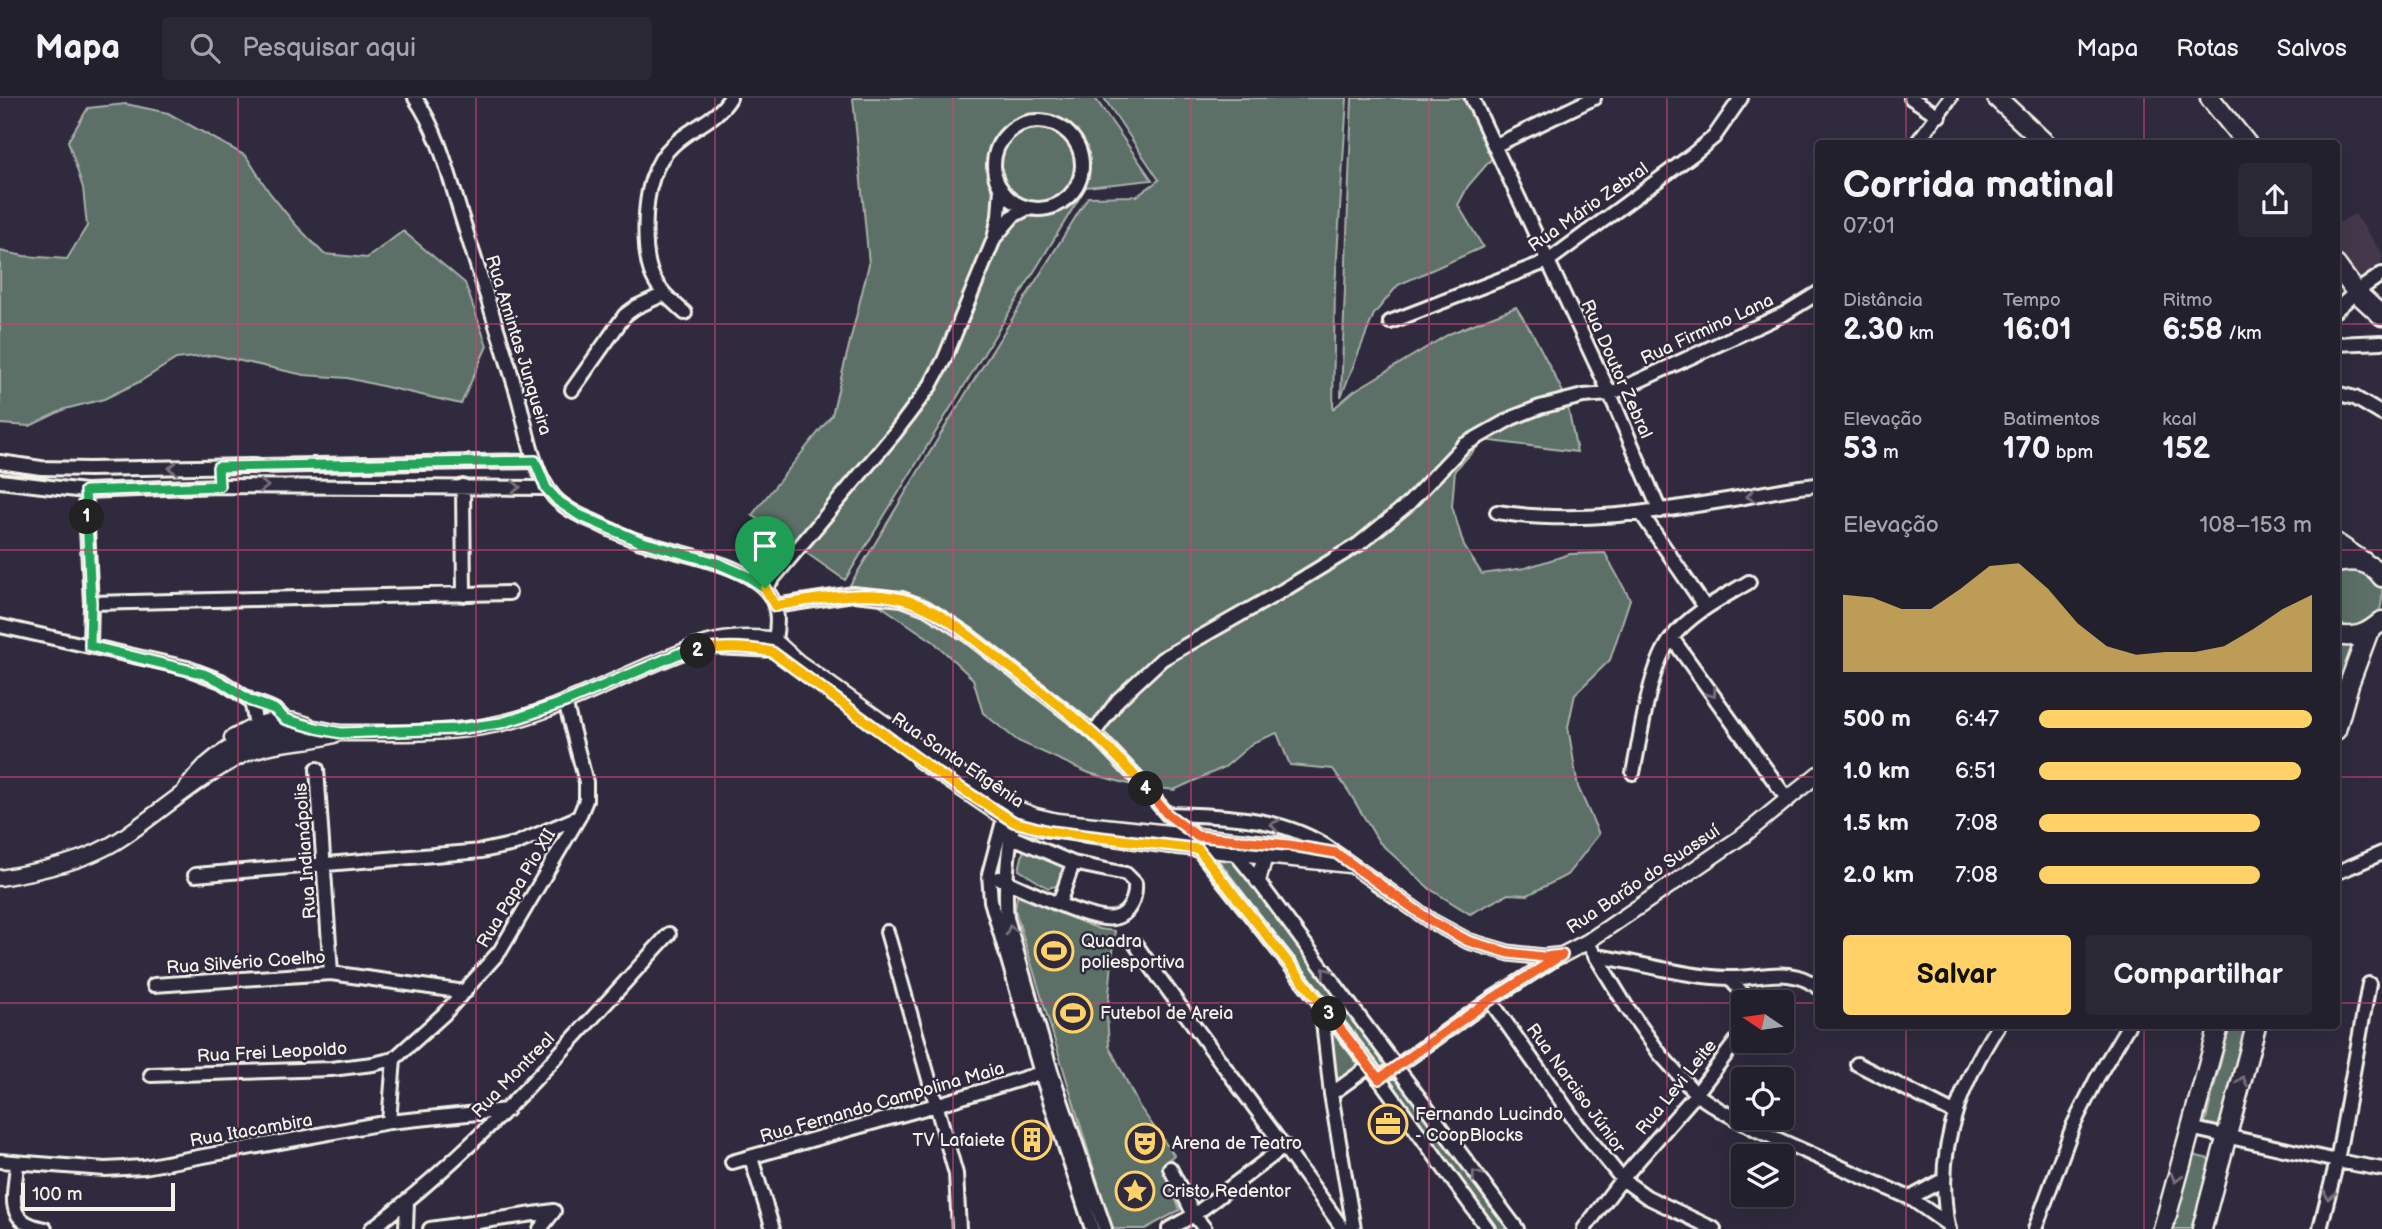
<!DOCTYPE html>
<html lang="pt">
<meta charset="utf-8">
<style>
body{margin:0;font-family:"Balsamiq Sans",sans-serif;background:#2b2836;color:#f1f3f6;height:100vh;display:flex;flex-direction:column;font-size:26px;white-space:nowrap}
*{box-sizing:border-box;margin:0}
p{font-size:23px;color:#a3a3aa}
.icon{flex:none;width:38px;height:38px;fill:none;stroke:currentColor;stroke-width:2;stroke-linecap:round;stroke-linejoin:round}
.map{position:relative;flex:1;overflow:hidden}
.panel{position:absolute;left:1815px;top:42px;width:525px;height:889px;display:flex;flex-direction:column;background:#23202e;border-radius:7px;box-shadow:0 7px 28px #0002,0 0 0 2px #403e4a}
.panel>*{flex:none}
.needle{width:46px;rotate:283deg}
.controls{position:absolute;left:1731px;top:892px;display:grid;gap:14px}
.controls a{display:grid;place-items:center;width:63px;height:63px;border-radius:7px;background:#23202e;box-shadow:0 7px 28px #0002,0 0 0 2px #403e4a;font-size:35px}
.scale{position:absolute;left:21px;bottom:18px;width:154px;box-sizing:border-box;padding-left:7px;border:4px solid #f4f1e8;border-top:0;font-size:19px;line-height:24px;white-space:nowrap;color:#f4f1e8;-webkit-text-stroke:5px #2f2a3d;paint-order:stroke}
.pin{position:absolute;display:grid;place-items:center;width:60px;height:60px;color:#fff;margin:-72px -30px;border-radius:50% 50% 50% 0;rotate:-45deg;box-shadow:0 0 7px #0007}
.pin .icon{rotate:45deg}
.km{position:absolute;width:35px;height:35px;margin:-18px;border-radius:50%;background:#222;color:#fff;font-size:19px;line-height:35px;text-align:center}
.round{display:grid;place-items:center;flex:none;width:74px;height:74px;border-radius:7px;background:#2b2836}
.headline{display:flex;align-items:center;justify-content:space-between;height:119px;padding:0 28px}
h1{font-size:38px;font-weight:700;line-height:52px}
.metrics{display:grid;grid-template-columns:repeat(3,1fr);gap:10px;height:119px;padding:7px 28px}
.metrics div{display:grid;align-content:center}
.metrics b{font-size:30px;font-weight:700}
.metrics small{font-size:19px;font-weight:400}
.metrics p{font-size:19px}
.chart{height:196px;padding:14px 28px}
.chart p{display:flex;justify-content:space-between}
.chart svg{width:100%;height:126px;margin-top:7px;fill:#ffd166;opacity:.7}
.action{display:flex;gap:14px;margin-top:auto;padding:14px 28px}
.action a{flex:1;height:80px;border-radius:7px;background:#ffd166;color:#111;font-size:28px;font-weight:700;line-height:80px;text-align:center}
.action a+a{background:#2b2836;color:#f1f3f6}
ul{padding:0 28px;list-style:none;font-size:23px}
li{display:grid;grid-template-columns:112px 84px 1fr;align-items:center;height:52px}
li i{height:18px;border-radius:9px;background:#ffd166}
header{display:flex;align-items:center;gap:42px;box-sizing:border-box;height:98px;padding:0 35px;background:#23202e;border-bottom:2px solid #403e4a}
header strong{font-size:33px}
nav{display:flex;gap:38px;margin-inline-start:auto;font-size:24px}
.search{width:490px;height:63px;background:#2b2836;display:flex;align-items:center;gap:18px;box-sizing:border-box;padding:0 24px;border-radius:7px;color:#a3a3aa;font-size:26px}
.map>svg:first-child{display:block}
.built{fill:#44394c}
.green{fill:#5b6f68;stroke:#a8b0a8;stroke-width:2}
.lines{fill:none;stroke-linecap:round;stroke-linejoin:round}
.minor-casing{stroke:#f4f1e8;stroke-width:18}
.major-casing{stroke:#f4f1e8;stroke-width:19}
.highway-casing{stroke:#f4f1e8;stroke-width:23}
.minor{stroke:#2f2a3d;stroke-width:12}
.major{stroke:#2f2a3d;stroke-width:14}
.highway{stroke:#2f2a3d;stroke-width:18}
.oneway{stroke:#747079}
.split-1-casing{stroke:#fff;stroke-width:14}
.split-2-casing{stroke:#fff;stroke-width:14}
.split-3-casing{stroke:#fff;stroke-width:14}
.split-4-casing{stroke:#fff;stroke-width:14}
.split-5-casing{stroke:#fff;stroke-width:14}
.split-1{stroke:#22a559;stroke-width:9}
.split-2{stroke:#22a559;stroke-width:9}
.split-3{stroke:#f5b400;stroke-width:9}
.split-4{stroke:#f0652b;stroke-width:9}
.split-5{stroke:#f5b400;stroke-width:9}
.grid{fill:none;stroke:#cc4377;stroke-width:2;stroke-opacity:0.55}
.labels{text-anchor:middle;stroke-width:5;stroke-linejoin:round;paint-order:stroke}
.street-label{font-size:18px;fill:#f4f1e8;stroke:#2f2a3d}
.poi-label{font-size:18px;fill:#f4f1e8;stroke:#2f2a3d;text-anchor:start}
</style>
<header>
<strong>Mapa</strong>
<div class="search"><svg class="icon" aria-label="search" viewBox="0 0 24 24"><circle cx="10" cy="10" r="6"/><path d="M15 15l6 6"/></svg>Pesquisar aqui</div>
<nav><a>Mapa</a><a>Rotas</a><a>Salvos</a></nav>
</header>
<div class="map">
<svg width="2382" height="1131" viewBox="0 0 2382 1131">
<rect width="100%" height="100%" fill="#2f2a3d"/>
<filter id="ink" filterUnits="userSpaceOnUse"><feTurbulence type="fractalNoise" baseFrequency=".0143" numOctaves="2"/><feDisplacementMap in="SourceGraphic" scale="14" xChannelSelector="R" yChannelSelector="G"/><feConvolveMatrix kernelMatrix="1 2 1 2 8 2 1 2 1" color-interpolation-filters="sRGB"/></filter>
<g filter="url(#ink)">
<path class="built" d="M2355,116L2382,155V165L2355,183L2336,157V126Z"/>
<path class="green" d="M853,0H1095L1152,82L1086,89L845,482L752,417L832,317L869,166Z
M1104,0H1347L1335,190L1333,311L1354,293L1449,236L1516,209L1533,236L1566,300L1577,354L1484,342L1455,372L1452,408L1464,448L1482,476L1525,470L1570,456L1605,455L1630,501L1610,562L1575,596L1568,629L1578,689L1599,736L1567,777L1528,797L1508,796L1470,816L1430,791L1379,744L1349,694L1333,671L1290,667L1277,635L1254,644L1225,669L1174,692L1128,686L1089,675L1018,643L983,615L973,581L934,544L850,487L945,329L1088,99L1137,98L1159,82Z
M1352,0H1463L1494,58L1468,88L1458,107L1483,149L1398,187L1374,216L1341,299Z
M126,6L168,15L246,58L269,94L294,125L324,156L367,160L403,133L465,185L487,248L461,306L347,280L304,277L214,257L176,261L139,284L104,301L65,311L30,328L0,326V153L24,158L67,161L87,128L83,90L68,43L88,10Z
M2344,471H2365C2370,476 2379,481 2381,487C2382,489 2382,495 2382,498C2382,526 2360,535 2336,524V475Z
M2336,539H2362L2336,601Z
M1025,746L1065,768V782L1060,787L1048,790L1019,772Z
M1215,757L1231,758L1393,967L1380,976Z
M1017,798L1099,831L1115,833L1107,917L1109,948L1139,1008L1174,1057L1162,1067L1180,1112L1145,1131H1112L1015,812Z
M1327,921L1361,972L1335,985Z
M2230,928H2250L2223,1034L2204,1029Z
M1394,973L1521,1131H1492L1380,982Z
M2192,1057L2214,1062L2196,1131H2173Z"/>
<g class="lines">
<defs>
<path id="minor" d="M415,0C440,36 450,82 463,123C481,181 500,238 517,295C527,329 531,372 554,399C565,411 580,418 595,424C609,431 623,438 638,443C674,455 741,464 766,492C779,506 778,525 775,542
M1472,0L1610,296L1660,413
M1911,0L1939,18
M994 67a44 44 0 1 1 88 0a44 44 0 1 1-88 0Z
M1916,46L1950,0
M1494,48L1594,0
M996,138L1013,118L1028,110
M2336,212L2356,194L2382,176
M685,215C673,204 660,194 653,179C642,156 644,103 653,79C657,67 664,55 673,47C691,29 716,23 730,0
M1390,224L1548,163L1692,57L1714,39L1741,0
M2336,246L2382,244
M572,292L625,217L636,209L664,196
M2336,295L2355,300L2382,316
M0,364L41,370L89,371L535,363
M0,383L85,393L219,388L546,390
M463,388L464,497
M85,393L91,505L90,548
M1497,414C1575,427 1655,414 1733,401C1761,396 1790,389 1818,387
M1641,415L1705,509
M765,490L894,336L930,288L944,262L994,141L999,118L1001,90
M91,505L509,495
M775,508L853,496L902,501L926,510L968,537L1094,635L1135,678L1167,716L1197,738
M0,528L187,570L221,583L251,603
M1672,540L1788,702
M1094,635L1118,602L1162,561L1282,493L1359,446L1408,406L1464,347L1512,320L1540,309L1583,298L1610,296L1784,216L1818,195
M258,636L251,603C264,608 283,611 286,627
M317,671L331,875
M1633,675C1641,638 1649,569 1671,541C1691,515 1722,500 1749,484
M1006,712L989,776L991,803L1041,975L1092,1131
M1167,716C1224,718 1285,718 1333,753
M1016,717C1008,741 1004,794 1007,820L1051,973L1105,1131
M1198,751L1370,968L1488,1131
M1232,751L1258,783L1517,1131
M2336,775L2382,755
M195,777L482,753L515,746L579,719
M999,780C1022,790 1093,825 1114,820C1130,817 1136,799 1135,785L1126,776L1073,765L1012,739
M1059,806L1073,765
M887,834L956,1076L959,1131
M1587,844L1626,908L1660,956L1696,996L1720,1012L1757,1032L1910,1100L1947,1126
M1136,847C1203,943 1276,1035 1343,1131
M1595,858C1640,864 1684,879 1729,880C1762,881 1789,867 1818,889
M1730,880L1750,905
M154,887L331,875L465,894
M1490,902L1578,1027L1622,1081L1647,1099L1714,1131
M1321,906L1331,996L1354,1131
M1857,966L1954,1015
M151,977L331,971L373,966L394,961L444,916L500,853L579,719L586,702V684L565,604
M1379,981L1490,902L1561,857
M1331,996L1370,968
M389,1024L394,961
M2190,1030L2337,1063L2382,1071
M751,1060L773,1131
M0,1063L105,1071L144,1069L389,1024L507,1012
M732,1064L936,1007L1041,975
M17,1065C15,1099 3,1124 45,1131
M1170,1070L1194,1117L1205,1131
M1910,1100L1943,1082
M371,1131C483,1047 574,939 669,836
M406,1131L407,1104
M430,1131L554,1113
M540,1131L554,1113
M1169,1131L1194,1117L1285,1048
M1584,1131L1622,1081L1696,996L1743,934
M1949,1131C1946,1123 1946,1113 1945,1104C1939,1040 1964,981 1998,928
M2035,1131L2073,1028L2097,980L2128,928
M2320,1131L2337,1063L2369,886"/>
<path id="major" d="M776,544L798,564L936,662L1018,711L1036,718L1057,723L1320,751L1336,756L1431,823L1468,843L1509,855L1543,859L1562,857L1587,844L1744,737L1818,676
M724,549L765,551
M232,640C262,624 275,615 308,627
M919,662L1003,719L1014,724L1032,729L1173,748L1349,767
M185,692C191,684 198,675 205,668C234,641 275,630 313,630C324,631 334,635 344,635C386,635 441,636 482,629C539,620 593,592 646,569C691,550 718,536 768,541
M0,780C40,773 88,763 122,740C163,712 200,678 245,656C274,643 305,646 334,637
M1258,783L1265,758"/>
<path id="highway" d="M1997,0L2046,46
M2210,0L2247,46
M2336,167L2356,194L2382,218
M2336,445L2364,464
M2336,465C2355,461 2370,463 2382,479
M2336,537C2356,541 2367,536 2382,523
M2336,632L2349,586L2368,535
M2163,1131L2219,928
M2202,1131L2256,928"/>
</defs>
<use href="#minor" class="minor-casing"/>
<use href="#major" class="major-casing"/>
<use href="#highway" class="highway-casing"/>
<use href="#minor" class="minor"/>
<use href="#major" class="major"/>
<use href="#highway" class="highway"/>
</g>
<defs><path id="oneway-chevron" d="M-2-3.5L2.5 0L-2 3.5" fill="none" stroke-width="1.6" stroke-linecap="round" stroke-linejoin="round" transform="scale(1.75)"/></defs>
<g class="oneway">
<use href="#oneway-chevron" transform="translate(173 370) rotate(179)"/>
<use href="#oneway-chevron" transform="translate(264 388)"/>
<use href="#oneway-chevron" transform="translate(516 389) rotate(1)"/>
<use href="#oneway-chevron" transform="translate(1751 398) rotate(170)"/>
<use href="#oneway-chevron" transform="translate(1712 595) rotate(54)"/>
<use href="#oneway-chevron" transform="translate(1275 727) rotate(-168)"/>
<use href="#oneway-chevron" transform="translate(1011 832) rotate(-106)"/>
<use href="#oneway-chevron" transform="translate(1326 874) rotate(-127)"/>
<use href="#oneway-chevron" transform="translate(2242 983) rotate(-76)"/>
<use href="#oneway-chevron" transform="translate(1476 1077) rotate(-127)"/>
<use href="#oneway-chevron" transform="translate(2176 1080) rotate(105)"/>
<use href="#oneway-chevron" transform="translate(2329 1097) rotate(104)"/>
</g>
</g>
<g class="lines" filter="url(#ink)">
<defs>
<path id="split-1" d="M87,419L85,393L219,388L218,369L535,363L546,390L558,403L579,417L639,443L717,465L747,478L765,490"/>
<path id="split-2" d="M87,419L91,505L90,548L204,576L220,583L251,603L274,611L285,621L316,630L341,635L457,631L501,625L521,619L565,604L678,556L698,553"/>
<path id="split-3" d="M698,553C723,548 747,549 772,554L934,673L1014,724L1048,733L1198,751L1329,916"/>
<path id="split-4" d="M1146,691L1167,716L1197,738L1289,747L1336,755L1431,823L1468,843L1509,855L1543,859L1562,857L1490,902L1379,981L1329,916"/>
<path id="split-5" d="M765,490L775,508C817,501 860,491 902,501C936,509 967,536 994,557C1048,598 1103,638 1146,691"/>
</defs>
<use href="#split-1" class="split-1-casing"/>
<use href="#split-2" class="split-2-casing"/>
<use href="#split-3" class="split-3-casing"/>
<use href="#split-4" class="split-4-casing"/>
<use href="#split-5" class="split-5-casing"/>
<use href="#split-1" class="split-1"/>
<use href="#split-2" class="split-2"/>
<use href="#split-3" class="split-3"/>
<use href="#split-4" class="split-4"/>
<use href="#split-5" class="split-5"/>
</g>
<path class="grid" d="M238,0V1131M476,0V1131M715,0V1131M953,0V1131M1191,0V1131M1429,0V1131M1667,0V1131M1906,0V46M2144,0V46M0,226H1818M2336,226H2382M0,452H1818M2336,452H2382M0,679H1818M2336,679H2382M0,905H1743M1782,905H1818M2336,905H2382M1906,928V1131M2144,928V1131"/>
<defs>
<symbol id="stadium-ring" viewBox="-11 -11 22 22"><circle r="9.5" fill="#2f2a3d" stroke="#ffd166" stroke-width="1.5"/><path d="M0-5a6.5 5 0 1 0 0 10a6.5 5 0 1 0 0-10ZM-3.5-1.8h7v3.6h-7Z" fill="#ffd166"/></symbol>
<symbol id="office-ring" viewBox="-11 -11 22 22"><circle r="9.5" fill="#2f2a3d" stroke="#ffd166" stroke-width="1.5"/><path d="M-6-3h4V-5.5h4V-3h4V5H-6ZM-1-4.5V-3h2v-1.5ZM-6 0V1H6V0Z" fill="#ffd166"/></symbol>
<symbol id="building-ring" viewBox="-11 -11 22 22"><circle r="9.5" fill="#2f2a3d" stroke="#ffd166" stroke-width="1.5"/><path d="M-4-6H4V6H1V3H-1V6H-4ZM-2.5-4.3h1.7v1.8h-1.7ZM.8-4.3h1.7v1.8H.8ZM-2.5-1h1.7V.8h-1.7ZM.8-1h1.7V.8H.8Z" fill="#ffd166"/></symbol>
<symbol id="theatre-ring" viewBox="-11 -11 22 22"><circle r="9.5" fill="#2f2a3d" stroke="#ffd166" stroke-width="1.5"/><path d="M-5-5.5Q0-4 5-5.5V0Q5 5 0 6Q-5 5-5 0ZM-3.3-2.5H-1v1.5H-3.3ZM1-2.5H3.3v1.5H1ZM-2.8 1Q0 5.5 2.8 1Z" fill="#ffd166"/></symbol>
<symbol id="sight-ring" viewBox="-11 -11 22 22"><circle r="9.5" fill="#2f2a3d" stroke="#ffd166" stroke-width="1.5"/><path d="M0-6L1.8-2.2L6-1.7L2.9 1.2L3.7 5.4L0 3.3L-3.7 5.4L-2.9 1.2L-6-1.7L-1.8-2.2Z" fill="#ffd166"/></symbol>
</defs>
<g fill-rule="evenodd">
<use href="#stadium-ring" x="1032" y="831" width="44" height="44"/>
<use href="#stadium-ring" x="1051" y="893" width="44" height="44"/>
<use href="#office-ring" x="1366" y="1004" width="44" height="44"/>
<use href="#building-ring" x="1010" y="1020" width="44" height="44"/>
<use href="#theatre-ring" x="1123" y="1023" width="44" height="44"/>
<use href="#sight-ring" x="1113" y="1071" width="44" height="44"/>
</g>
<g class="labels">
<g class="street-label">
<text transform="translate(1588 109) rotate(-35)" y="6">Rua Mário Zebral</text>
<text transform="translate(1707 231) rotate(-25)" y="6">Rua Firmino Lana</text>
<text transform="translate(519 247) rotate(73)" y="6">Rua Amintas Junqueira</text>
<text transform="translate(1617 271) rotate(66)" y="6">Rua Doutor Zebral</text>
<text transform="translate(958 662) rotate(34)" y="6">Rua Santa Efigênia</text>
<text transform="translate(305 753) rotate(-94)" y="6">Rua Indianápolis</text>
<text transform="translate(1643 781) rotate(-34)" y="6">Rua Barão do Suassuí</text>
<text transform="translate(516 790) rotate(-59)" y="6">Rua Papa Pio XII</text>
<text transform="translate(246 864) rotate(-4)" y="6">Rua Silvério Coelho</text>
<text transform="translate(272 954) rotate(-3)" y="6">Rua Frei Leopoldo</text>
<text transform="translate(513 977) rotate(-46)" y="6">Rua Montreal</text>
<text transform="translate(1676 989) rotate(-51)" y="6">Rua Levi Leite</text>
<text transform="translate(1576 990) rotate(54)" y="6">Rua Narciso Júnior</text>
<text transform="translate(882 1004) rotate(-16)" y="6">Rua Fernando Campolina Maia</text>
<text transform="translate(251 1032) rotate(-10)" y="6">Rua Itacambira</text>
</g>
<g class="poi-label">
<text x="1081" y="849">Quadra<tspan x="1081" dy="21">poliesportiva</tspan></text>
<text x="1100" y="921">Futebol de Areia</text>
<text x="1415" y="1022">Fernando Lucindo<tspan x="1415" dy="21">- CoopBlocks</tspan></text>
<text x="1005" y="1048" text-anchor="end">TV Lafaiete</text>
<text x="1172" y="1051">Arena de Teatro</text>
<text x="1162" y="1099">Cristo Redentor</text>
</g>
</g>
</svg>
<div class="controls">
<a><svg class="needle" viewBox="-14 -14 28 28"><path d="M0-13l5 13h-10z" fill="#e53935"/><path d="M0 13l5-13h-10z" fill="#a3a3aa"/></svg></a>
<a><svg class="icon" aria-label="locate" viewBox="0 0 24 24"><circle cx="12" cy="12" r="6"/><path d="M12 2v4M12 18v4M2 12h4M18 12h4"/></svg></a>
<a><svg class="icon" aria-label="layers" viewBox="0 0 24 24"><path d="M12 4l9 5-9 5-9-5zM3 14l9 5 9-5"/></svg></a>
</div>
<div class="scale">100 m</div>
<div class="pin" style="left:765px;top:490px;background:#1e9e55"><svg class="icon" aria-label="arrive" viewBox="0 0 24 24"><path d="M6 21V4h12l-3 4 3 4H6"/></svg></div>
<b class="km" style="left:87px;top:419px">1</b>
<b class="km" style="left:698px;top:553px">2</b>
<b class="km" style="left:1329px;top:916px">3</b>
<b class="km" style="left:1146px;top:691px">4</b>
<section class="panel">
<div class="headline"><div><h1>Corrida matinal</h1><p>07:01</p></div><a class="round"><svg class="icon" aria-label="share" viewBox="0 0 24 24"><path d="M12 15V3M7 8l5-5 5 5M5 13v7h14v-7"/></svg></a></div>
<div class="metrics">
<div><p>Distância</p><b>2.30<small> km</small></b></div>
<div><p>Tempo</p><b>16:01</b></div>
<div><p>Ritmo</p><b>6:58<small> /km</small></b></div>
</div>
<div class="metrics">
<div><p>Elevação</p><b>53<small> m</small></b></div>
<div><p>Batimentos</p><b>170<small> bpm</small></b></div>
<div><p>kcal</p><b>152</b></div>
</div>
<div class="chart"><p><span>Elevação</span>108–153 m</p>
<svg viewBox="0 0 160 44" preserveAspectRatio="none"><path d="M0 44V17L10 18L20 22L30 22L40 15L50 7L60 6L70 15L80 27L90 35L100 38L110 37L120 37L130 35L140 29L150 22L160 17V44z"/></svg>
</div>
<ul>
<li><b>500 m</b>6:47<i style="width:100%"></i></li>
<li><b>1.0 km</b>6:51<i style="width:96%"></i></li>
<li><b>1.5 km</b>7:08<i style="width:81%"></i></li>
<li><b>2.0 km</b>7:08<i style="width:81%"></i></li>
</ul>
<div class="action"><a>Salvar</a><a>Compartilhar</a></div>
</section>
</div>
